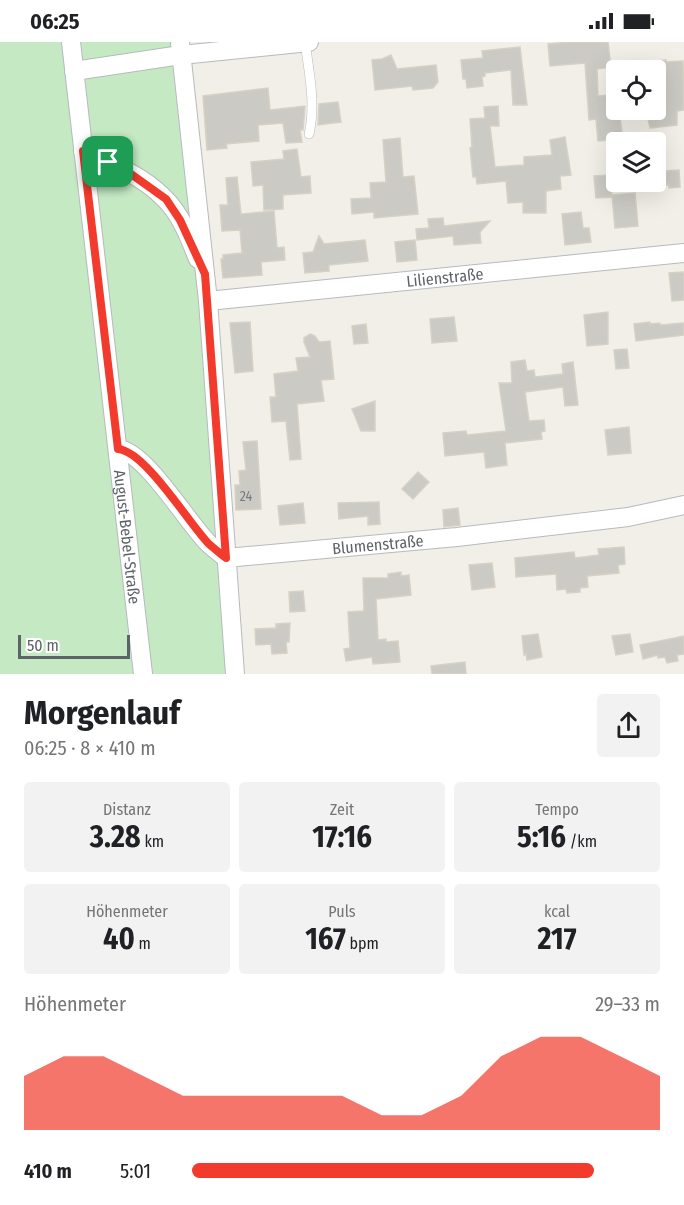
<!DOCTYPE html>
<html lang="de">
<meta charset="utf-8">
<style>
body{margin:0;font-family:"Fira Sans Condensed",sans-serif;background:#f2f2f2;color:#202124;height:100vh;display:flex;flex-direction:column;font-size:22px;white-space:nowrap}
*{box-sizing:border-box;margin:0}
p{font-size:20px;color:#757577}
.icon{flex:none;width:33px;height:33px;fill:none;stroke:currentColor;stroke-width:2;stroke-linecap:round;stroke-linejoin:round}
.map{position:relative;height:632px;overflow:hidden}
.panel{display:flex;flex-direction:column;background:#fff;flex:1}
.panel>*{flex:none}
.fabs{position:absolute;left:606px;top:18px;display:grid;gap:12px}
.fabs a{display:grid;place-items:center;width:60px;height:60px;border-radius:6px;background:#fff;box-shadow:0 6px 24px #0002;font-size:30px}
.scale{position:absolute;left:18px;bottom:15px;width:112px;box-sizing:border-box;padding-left:6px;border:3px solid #5e6368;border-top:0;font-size:16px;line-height:21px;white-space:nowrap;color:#5e6368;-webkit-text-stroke:4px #fff;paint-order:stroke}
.pin{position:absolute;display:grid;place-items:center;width:51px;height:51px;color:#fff;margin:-26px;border-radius:12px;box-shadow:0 3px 9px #0006}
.round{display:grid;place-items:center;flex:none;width:63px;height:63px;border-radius:6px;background:#f2f2f2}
.overview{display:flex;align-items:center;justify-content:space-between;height:102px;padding:0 24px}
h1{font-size:33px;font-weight:700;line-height:45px}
.metrics{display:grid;grid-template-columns:repeat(3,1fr);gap:9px;height:102px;padding:6px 24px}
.metrics div{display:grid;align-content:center;border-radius:6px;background:#f2f2f2;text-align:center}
.metrics b{font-size:30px;font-weight:700}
.metrics small{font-size:16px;font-weight:400}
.metrics p{font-size:16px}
.chart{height:168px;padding:12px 24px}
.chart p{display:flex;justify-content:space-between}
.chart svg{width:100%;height:108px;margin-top:6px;fill:#f23b2d;opacity:.7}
ul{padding:0 24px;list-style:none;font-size:20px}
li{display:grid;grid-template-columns:96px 72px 1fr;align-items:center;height:45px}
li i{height:15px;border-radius:8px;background:#f23b2d}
.status{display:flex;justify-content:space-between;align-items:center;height:42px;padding:0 30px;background:#fff;direction:ltr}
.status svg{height:16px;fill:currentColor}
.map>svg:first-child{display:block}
.green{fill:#c4e9c3}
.building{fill:#cccac4;stroke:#d7d1c5;stroke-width:1.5}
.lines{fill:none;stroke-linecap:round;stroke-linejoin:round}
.service-casing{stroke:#b7babe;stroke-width:10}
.minor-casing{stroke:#b7babe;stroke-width:20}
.service{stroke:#fff;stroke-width:9}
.minor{stroke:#fff;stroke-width:18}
.route-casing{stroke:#fff;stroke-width:12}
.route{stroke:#f23b2d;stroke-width:8}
.labels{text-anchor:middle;stroke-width:6;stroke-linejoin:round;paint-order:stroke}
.number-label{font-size:14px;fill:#7a7d7f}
.street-label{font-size:16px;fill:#5e6368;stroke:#fff}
</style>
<div class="status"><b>06:25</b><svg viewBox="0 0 49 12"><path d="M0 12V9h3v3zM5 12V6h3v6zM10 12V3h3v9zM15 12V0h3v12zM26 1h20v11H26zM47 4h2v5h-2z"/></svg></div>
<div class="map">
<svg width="684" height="632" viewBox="0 0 684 632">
<rect width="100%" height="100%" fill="#f1efe7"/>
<path class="green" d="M0,0H173L201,258L230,632H0Z"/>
<path class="building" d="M570,0H608L611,25L597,27L598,54L610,53L613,77L620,76L623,97L598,99L596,77L589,78L585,21L550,24L548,2Z
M520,5L527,63H513L511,28L485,31V34L482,35L483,44L467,46L466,37H463L461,18L483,16L482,9Z
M391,13L397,27L436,23L438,40L433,46L413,48L412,44L375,48L372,18L382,17Z
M666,18L667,20L683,19L684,68L677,69V83L650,86L646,68H656V19Z
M268,46L270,68L305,64L303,88H300L302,100L286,101L283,81L258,83L259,99L226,102L227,106L207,108L203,54Z
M338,60L341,80L318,83L319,62Z
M498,64L499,84H490L495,125L524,123V115L552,113L550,98L565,95L571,133L560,134L561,147L546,149V171H523V160L508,161L506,139L477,142L476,135H473L470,106L472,105L470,77L485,76L484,65Z
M400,96L403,135L414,134L418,172L374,176V170L352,172L351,157L371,156L370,141L386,140L383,98Z
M297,107L301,135L310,134L311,151L283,153V167L264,168L263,143L253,144L251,120L284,117L283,109Z
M679,128L680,145L669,146V142L666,143L665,129Z
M611,133L612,155L596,156L594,134Z
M237,135L241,172L274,169L277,206L284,205L285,218L261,220L262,233L223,236L221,217H223V213L242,211L240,188L222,189L220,163H228L226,136Z
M635,151L638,184L615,186L612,153Z
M581,170L583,186H589L591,200L565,203L562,172Z
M443,176L444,184L490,179L480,190L481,201L454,203L453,194L417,198L416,187L429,186L428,177Z
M319,194L324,202L365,198L368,219L329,223V229L305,231L303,211L313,210Z
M415,198L417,218L397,220L395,200Z
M684,230V258L672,259L669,231Z
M608,270V302L587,304L584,273Z
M454,275L457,299L432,301L430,277Z
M250,280L253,329L235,331L230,281Z
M650,280V282L660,281V283L684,281V293L636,299L634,282Z
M366,282L368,301L354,302L352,284Z
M310,292L315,294L319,300L330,299L334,337L321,338L324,359L297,362L301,417L290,418L286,379L272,380L270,355H276L274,332L298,329L296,316L310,315L304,300V296Z
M627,307L629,326L616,327L614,308Z
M525,318L527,329L534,328L535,335L563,332L562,322L573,320L578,363L565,364L563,345L525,350L529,379L544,378L545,389L541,390L542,397L505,401L507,423L486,426L484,410L445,414L443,391L466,389L467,393L506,389L499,341H512L511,320Z
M375,359V389H361L352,367Z
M629,385L631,411L608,413L605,388Z
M257,399L261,467L236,468L235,443H240L239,429L246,428L243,400Z
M418,430L429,440L413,457L402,447Z
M379,460L380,482L368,483V474L339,477L338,461Z
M303,461L305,481L280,483L278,464Z
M458,466L460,483L444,485L443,468Z
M624,505L625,522L618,523L619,531L587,534L588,545L580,546V550L567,551L566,547L557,548L556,532L516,535L515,516L574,510L575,516L599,513L598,507Z
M492,521L495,545L472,548L469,523Z
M401,530V534L409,533L411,553L376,557L378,598L386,597V600L398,599L400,620L373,622L372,615L346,619L344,607L350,606L348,570L364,569L363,536H388V532Z
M303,549L305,569L290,570L289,550Z
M290,581L289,600H286L287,611L272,612L271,602L256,603L255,587L276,586V582Z
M538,592L542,615L527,618L526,612L524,613L522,594Z
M630,592L633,610L616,613L612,594Z
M684,594V612L677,613L678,619L667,621L665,615L658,616V613L643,617L640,603Z
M465,620L466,632H432L431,624Z"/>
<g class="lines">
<defs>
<path id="service" d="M305,0C309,30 316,62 309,92"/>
<g id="minor">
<path id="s1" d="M71,0L143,632"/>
<path d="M180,0L208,259L235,632"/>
<path d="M74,29L181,13L309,0"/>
<path d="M83,109C111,121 143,134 164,156C181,172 190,197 198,217"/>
<path id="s2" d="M208,259L684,211"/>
<path id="s3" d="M118,407C145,409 187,480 208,501C213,506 220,511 226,516L457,495L628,475L684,463"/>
</g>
</defs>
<use href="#service" class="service-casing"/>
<use href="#minor" class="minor-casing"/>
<use href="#service" class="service"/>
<use href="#minor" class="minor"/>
</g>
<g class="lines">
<defs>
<path id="route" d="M83,109L131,132L166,157L180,178L205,232L226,516C220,511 213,506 208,501C188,480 145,409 118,407Z"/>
</defs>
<use href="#route" class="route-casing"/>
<use href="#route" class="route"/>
</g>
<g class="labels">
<g class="number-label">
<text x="246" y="459">24</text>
</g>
<g class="street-label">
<text dy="6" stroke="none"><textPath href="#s2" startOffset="238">Lilienstraße</textPath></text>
<text dy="6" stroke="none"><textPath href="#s1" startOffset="498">August-Bebel-Straße</textPath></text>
<text dy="6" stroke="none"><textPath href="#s3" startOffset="308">Blumenstraße</textPath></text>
</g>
</g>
</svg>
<div class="fabs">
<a><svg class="icon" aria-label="locate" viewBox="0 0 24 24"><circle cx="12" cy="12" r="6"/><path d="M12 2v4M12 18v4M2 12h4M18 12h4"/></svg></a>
<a><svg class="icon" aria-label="layers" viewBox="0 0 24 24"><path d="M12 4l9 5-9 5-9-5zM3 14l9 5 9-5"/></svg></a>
</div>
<div class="scale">50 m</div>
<div class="pin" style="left:108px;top:120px;background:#1e9e55"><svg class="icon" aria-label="arrive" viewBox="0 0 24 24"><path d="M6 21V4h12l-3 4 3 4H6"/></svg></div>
</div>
<section class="panel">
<div class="overview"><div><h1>Morgenlauf</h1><p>06:25 · 8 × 410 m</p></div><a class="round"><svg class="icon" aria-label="share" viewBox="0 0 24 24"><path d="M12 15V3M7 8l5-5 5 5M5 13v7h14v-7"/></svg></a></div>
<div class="metrics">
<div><p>Distanz</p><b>3.28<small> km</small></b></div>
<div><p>Zeit</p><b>17:16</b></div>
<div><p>Tempo</p><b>5:16<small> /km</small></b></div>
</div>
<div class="metrics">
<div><p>Höhenmeter</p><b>40<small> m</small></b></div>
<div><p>Puls</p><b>167<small> bpm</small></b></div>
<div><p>kcal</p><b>217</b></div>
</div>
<div class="chart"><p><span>Höhenmeter</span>29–33 m</p>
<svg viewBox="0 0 160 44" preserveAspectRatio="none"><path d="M0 44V22L10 14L20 14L30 22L40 30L50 30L60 30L70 30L80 30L90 38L100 38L110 30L120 14L130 6L140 6L150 14L160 22V44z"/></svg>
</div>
<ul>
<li><b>410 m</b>5:01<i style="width:86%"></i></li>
</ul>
</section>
